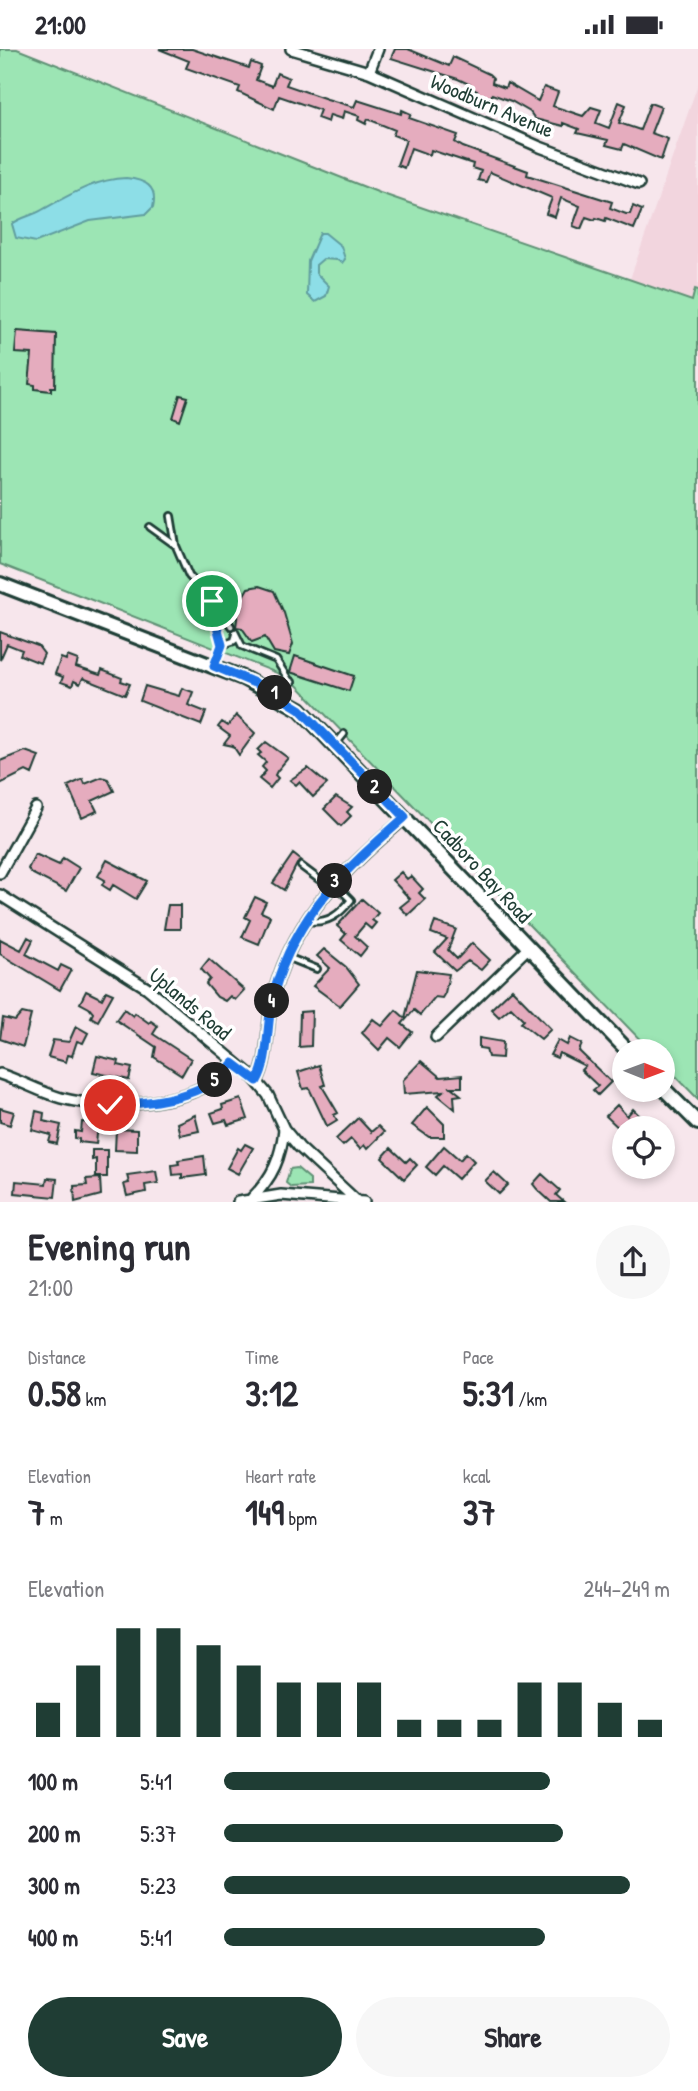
<!DOCTYPE html>
<meta charset="utf-8">
<style>
body{margin:0;font-family:"Patrick Hand",sans-serif;background:#f7f7f7;color:#2b2b33;height:100vh;display:flex;flex-direction:column;font-size:26px;white-space:nowrap}
*{box-sizing:border-box;margin:0}
p{font-size:23px;color:#7c7c81}
.icon{flex:none;width:38px;height:38px;fill:none;stroke:currentColor;stroke-width:2;stroke-linecap:round;stroke-linejoin:round}
.map{position:relative;height:1153px;overflow:hidden}
.details{display:flex;flex-direction:column;background:#fff;flex:1}
.details>*{flex:none}
.needle{width:46px;rotate:91deg}
.buttons{position:absolute;left:612px;top:990px;display:grid;gap:14px}
.buttons a{display:grid;place-items:center;width:63px;height:63px;border-radius:50%;background:#fff;box-shadow:0 4px 10px #0003;font-size:35px}
.pin{position:absolute;display:grid;place-items:center;width:60px;height:60px;color:#fff;margin:-30px;border:4px solid #fff;border-radius:50%;box-shadow:0 2px 7px #0007}
.km{position:absolute;width:35px;height:35px;margin:-18px;border-radius:50%;background:#222;color:#fff;font-size:19px;line-height:35px;text-align:center}
.round{display:grid;place-items:center;flex:none;width:74px;height:74px;border-radius:37px;background:#f7f7f7}
.summary{display:flex;align-items:center;justify-content:space-between;height:119px;padding:0 28px}
h1{font-size:38px;font-weight:700;line-height:52px}
.metrics{display:grid;grid-template-columns:repeat(3,1fr);gap:10px;height:119px;padding:7px 28px}
.metrics div{display:grid;align-content:center}
.metrics b{font-size:35px;font-weight:700}
.metrics small{font-size:19px;font-weight:400}
.metrics p{font-size:19px}
.chart{height:196px;padding:14px 28px}
.chart p{display:flex;justify-content:space-between}
.chart svg{width:100%;height:126px;margin-top:7px;stroke:#1f3d34;stroke-width:6}
.action{display:flex;gap:14px;margin-top:auto;padding:14px 28px}
.action a{flex:1;height:80px;border-radius:42px;background:#1f3d34;color:#fff;font-size:28px;font-weight:700;line-height:80px;text-align:center}
.action a+a{background:#f7f7f7;color:#2b2b33}
ul{padding:0 28px;list-style:none;font-size:23px}
li{display:grid;grid-template-columns:112px 84px 1fr;align-items:center;height:52px}
li i{height:18px;border-radius:9px;background:#1f3d34}
.status{display:flex;justify-content:space-between;align-items:center;height:49px;padding:0 35px;background:#fff;direction:ltr}
.status svg{height:19px;fill:currentColor}
.map>svg:first-child{display:block}
.built{fill:#f2d5de}
.green{fill:#9ce5b4;stroke:#5e9174;stroke-width:2}
.water{fill:#8ddee7;stroke:#619e9f;stroke-width:2}
.building{fill:#e5acbe;stroke:#1f3d34;stroke-width:2}
.lines{fill:none;stroke-linecap:round;stroke-linejoin:round}
.lane-casing{stroke:#1f3d34;stroke-width:10}
.street-casing{stroke:#1f3d34;stroke-width:14}
.secondary-casing{stroke:#1f3d34;stroke-width:18}
.lane{stroke:#fff;stroke-width:4.5}
.street{stroke:#fff;stroke-width:9}
.secondary{stroke:#fff;stroke-width:12}
.route-casing{stroke:#fff;stroke-width:14}
.route{stroke:#1a73e8;stroke-width:9}
.labels{text-anchor:middle;stroke-width:7;stroke-linejoin:round;paint-order:stroke}
.street-label{font-size:21px;fill:#1f3d34;stroke:#fff}
</style>
<div class="status"><b>21:00</b><svg viewBox="0 0 49 12"><path d="M0 12V9h3v3zM5 12V6h3v6zM10 12V3h3v9zM15 12V0h3v12zM26 1h20v11H26zM47 4h2v5h-2z"/></svg></div>
<div class="map">
<svg width="698" height="1153" viewBox="0 0 698 1153">
<rect width="100%" height="100%" fill="#f7e6ec"/>
<filter id="ink" filterUnits="userSpaceOnUse"><feTurbulence type="fractalNoise" baseFrequency=".0143" numOctaves="2"/><feDisplacementMap in="SourceGraphic" scale="14" xChannelSelector="R" yChannelSelector="G"/><feConvolveMatrix kernelMatrix="1 2 1 2 8 2 1 2 1" color-interpolation-filters="sRGB"/></filter>
<g filter="url(#ink)">
<path class="built" d="M698,35V241L693,252L630,230Z"/>
<path class="green" d="M0,0H17L380,144L692,252L695,240L698,241V1050L663,1014V1003H652L290,629L0,515Z
M297,1119L310,1130V1137L291,1138L286,1134L290,1120Z"/>
<path class="water" d="M126,129C145,131 158,137 153,158L146,165L90,172L36,193L16,189L12,175C21,168 32,167 42,161C69,146 95,130 126,129Z
M320,184H325L341,197L345,210L342,214L337,211L323,210L316,216V224L329,237L326,247L315,253L307,246L308,212Z"/>
<path class="building" d="M159,0H192L249,19L251,13L261,17L256,31L272,37L277,24L289,29L286,36L327,50L354,58L357,51L401,65L402,61L411,65L409,69L458,86L455,93L463,98L528,122L527,126L612,153L610,159L626,165H630L633,157L642,161L634,180L606,169L605,172L596,169L595,171L586,168L581,180L573,177L580,157L561,149L555,168L546,165L552,149L490,123L486,133L478,131L481,122L472,119L473,115L431,101L430,106L411,99L404,119L397,116L406,91L393,86L395,81L368,70L366,75L358,71L359,67L344,62L342,70L330,66L328,73L317,69L320,61L279,47L274,60L238,43L240,38L186,19L189,12Z
M395,0H408L449,17L453,8L489,25L493,29L492,34L505,39L507,34L538,52L544,38L558,43L553,57L583,67L591,58L601,61L596,74L609,79L619,53L626,56L619,74L640,81L650,54L661,58L651,84L668,90L661,111L624,95L622,100L606,96L608,91L577,84L579,80L563,74V77L535,70L530,63L511,52L492,45L491,49L476,44L477,42L470,39L471,36L458,30L391,9Z
M17,282L56,285L55,338H51V342L35,340V336L29,335L32,305L15,304Z
M180,346L188,348L180,372L173,369Z
M259,537L274,542L284,564L293,595L289,606L274,603L265,588L252,593L242,579L236,578L239,554L248,539Z
M0,583L38,597L44,605L40,614L20,606L22,601L7,595L0,611Z
M67,607L78,611L76,618L100,626L102,621L122,629L121,632L130,635L125,646L83,629L80,635L74,632L72,637L61,633L63,628L55,625L61,609L66,611Z
M295,607L354,627L349,642L290,623Z
M145,637L179,647L182,639L193,643L188,656L206,663L201,676L140,652Z
M236,666L255,684L239,706L233,697L224,695L230,687L218,678L222,673L228,677Z
M266,693L288,709L277,722L275,726L278,729L270,739L259,730L266,722L262,718L266,713L258,706L261,704L258,701Z
M25,702L39,707L32,725L26,722L0,735V712Z
M308,719L327,735L313,748L299,733L296,736L290,731Z
M102,728L108,730L114,742L92,752L97,762L82,769L68,737L83,730L85,735Z
M336,748L352,758L347,763L351,767L341,777L324,760Z
M35,805L59,816L63,809L79,819L66,842L31,824L28,820Z
M293,805L302,812L297,815L284,841L273,834Z
M107,811L147,832L136,850L113,836L110,841L102,836L105,831L98,827Z
M401,823L407,830L411,827L423,840L419,844L425,850L408,866L400,858L410,850L392,831Z
M255,848L266,853L261,863L270,867L259,895L242,888L250,871L245,868Z
M362,850L378,864L372,871L376,874L371,880L365,875L355,887L367,898L360,907L341,891L346,885L337,877Z
M168,856H180V880H164Z
M435,873L456,880L448,901L457,910L472,894L490,911L481,921L468,912L455,922L435,903L447,890L431,884Z
M28,888L33,891L26,905L58,922L61,916L71,921L60,941L0,905V890L21,901Z
M324,900L346,918L359,935L340,957L313,937L330,919L317,907Z
M209,910L244,941L235,951L230,947L225,952L217,948L206,935L210,930L201,920Z
M417,921L449,925L445,944L442,949L435,948L420,966L414,961L402,975L412,983L400,998L389,989L379,1001L362,984L373,970L382,977L396,961L405,969Z
M512,940L551,980L541,990L521,974L524,971L511,958L499,968L491,960Z
M86,942L102,950L106,942L113,945L98,972L91,968L93,964L89,959L80,954Z
M124,960L133,967L135,964L149,974L151,972L158,977L153,985L191,1010L182,1026L154,1008L156,998L116,971Z
M312,962L311,997L299,998L300,963Z
M22,964L31,966L23,998L0,990L3,969L15,972Z
M76,977L88,984L83,994L77,992L72,1007L68,1006L66,1013L48,1008L53,991L69,993Z
M479,989L503,993L502,1009L488,1008L486,1000L479,999Z
M570,989L582,995L579,1002L611,1033L598,1046L593,1041L598,1037L581,1021L585,1017L559,1004L557,1009L550,1006L558,991L567,996Z
M97,1007L119,1012L118,1016L132,1019L129,1031L93,1023Z
M421,1012L440,1028L462,1026V1038H451L461,1046L454,1047L455,1060L438,1046L443,1042L404,1045L403,1031Z
M319,1016L325,1036L322,1037L338,1064L334,1066L337,1071L327,1077L309,1039L303,1040L298,1023Z
M241,1050L248,1070L228,1076L226,1071L215,1074L211,1064L223,1060L222,1056Z
M617,1056L627,1067L633,1060L643,1070L634,1080H625V1085L606,1067Z
M427,1058L444,1075V1088H429L412,1076Z
M0,1059L14,1063L10,1076L0,1073Z
M36,1062L44,1064L43,1072L61,1076L57,1095L49,1093L51,1086L32,1081Z
M195,1066L199,1082L180,1086L177,1074Z
M358,1069L371,1083L378,1077L384,1083L367,1100L364,1096L360,1100L351,1090L343,1097L336,1090Z
M82,1073L98,1075L96,1095L79,1093V1090L75,1089V1082L81,1083Z
M116,1080L137,1081V1102L115,1101Z
M245,1095L253,1099L238,1125L227,1119L238,1099L241,1101Z
M444,1097L460,1111L466,1104L474,1112L458,1130L443,1117L435,1126L426,1118Z
M391,1099L406,1113L410,1109L417,1116L404,1130L382,1109Z
M92,1101H107V1128H96V1110L92,1111Z
M204,1107L206,1126L182,1129V1125L173,1126L172,1116L179,1115L178,1111Z
M156,1122L158,1134L145,1136L146,1143L127,1147L124,1135L129,1134L127,1126Z
M494,1123L508,1136L499,1145L485,1132Z
M542,1125L560,1141L556,1146L564,1153H551L537,1140L533,1135Z
M47,1129L57,1130L55,1148L15,1144L16,1132L46,1135Z
M100,1129L101,1146L75,1153L74,1137L87,1136L86,1130Z"/>
<g class="lines">
<defs>
<path id="lane" d="M171,467L176,497L189,527L220,560L217,577L222,596L214,616
M150,478L175,496
M220,560L231,577
M235,583L242,597L276,611L289,631
M222,596L234,592L236,586
M280,648L289,631L292,633
M335,696L344,685
M301,817L329,838
M308,872C328,875 340,865 351,851L336,836
M287,908L317,920"/>
<path id="street" d="M291,0L369,23L540,98L639,135
M369,23L378,0
M0,824L36,759
M0,846L147,939L252,1027L268,1046L284,1080L299,1098L357,1152
M436,988L528,899
M0,1025C21,1032 40,1043 61,1049C110,1062 200,1058 233,1014
M257,1032C270,1010 266,969 274,943C297,863 345,821 405,769
M252,1149C273,1128 281,1109 284,1080
M238,1153L281,1146L364,1153"/>
<path id="secondary" d="M0,535L243,629L300,660L629,1003
M663,1039L698,1074"/>
</defs>
<use href="#lane" class="lane-casing"/>
<use href="#street" class="street-casing"/>
<use href="#secondary" class="secondary-casing"/>
<use href="#lane" class="lane"/>
<use href="#street" class="street"/>
<use href="#secondary" class="secondary"/>
</g>
</g>
<g class="lines" filter="url(#ink)">
<defs>
<path id="route" d="M110,1056C151,1055 207,1049 233,1014L257,1032C270,1010 266,970 274,943C297,863 345,821 405,768L300,660L264,638L214,617L222,596L217,577L220,561L212,552"/>
</defs>
<use href="#route" class="route-casing"/>
<use href="#route" class="route"/>
</g>
<g class="labels">
<g class="street-label">
<text transform="translate(492 57) rotate(23)" y="7">Woodburn Avenue</text>
<text transform="translate(482 822) rotate(47)" y="7">Cadboro Bay Road</text>
<text transform="translate(190 955) rotate(40)" y="7">Uplands Road</text>
</g>
</g>
</svg>
<div class="buttons">
<a><svg class="needle" viewBox="-14 -14 28 28"><path d="M0-13l5 13h-10z" fill="#e53935"/><path d="M0 13l5-13h-10z" fill="#7c7c81"/></svg></a>
<a><svg class="icon" aria-label="locate" viewBox="0 0 24 24"><circle cx="12" cy="12" r="6"/><path d="M12 2v4M12 18v4M2 12h4M18 12h4"/></svg></a>
</div>
<div class="pin" style="left:212px;top:552px;background:#1e9e55"><svg class="icon" aria-label="arrive" viewBox="0 0 24 24"><path d="M6 21V4h12l-3 4 3 4H6"/></svg></div>
<div class="pin" style="left:110px;top:1056px;background:#d93025"><svg class="icon" aria-label="check" viewBox="0 0 24 24"><path d="M5 12l5 5 9-10"/></svg></div>
<b class="km" style="left:275px;top:644px">1</b>
<b class="km" style="left:375px;top:738px">2</b>
<b class="km" style="left:335px;top:832px">3</b>
<b class="km" style="left:272px;top:952px">4</b>
<b class="km" style="left:215px;top:1031px">5</b>
</div>
<section class="details">
<div class="summary"><div><h1>Evening run</h1><p>21:00</p></div><a class="round"><svg class="icon" aria-label="share" viewBox="0 0 24 24"><path d="M12 15V3M7 8l5-5 5 5M5 13v7h14v-7"/></svg></a></div>
<div class="metrics">
<div><p>Distance</p><b>0.58<small> km</small></b></div>
<div><p>Time</p><b>3:12</b></div>
<div><p>Pace</p><b>5:31<small> /km</small></b></div>
</div>
<div class="metrics">
<div><p>Elevation</p><b>7<small> m</small></b></div>
<div><p>Heart rate</p><b>149<small> bpm</small></b></div>
<div><p>kcal</p><b>37</b></div>
</div>
<div class="chart"><p><span>Elevation</span>244–249 m</p>
<svg viewBox="0 0 160 44" preserveAspectRatio="none"><path d="M5 44V32M15 44V19M25 44V6M35 44V6M45 44V12M55 44V19M65 44V25M75 44V25M85 44V25M95 44V38M105 44V38M115 44V38M125 44V25M135 44V25M145 44V32M155 44V38"/></svg>
</div>
<ul>
<li><b>100 m</b>5:41<i style="width:73%"></i></li>
<li><b>200 m</b>5:37<i style="width:76%"></i></li>
<li><b>300 m</b>5:23<i style="width:91%"></i></li>
<li><b>400 m</b>5:41<i style="width:72%"></i></li>
</ul>
<div class="action"><a>Save</a><a>Share</a></div>
</section>
